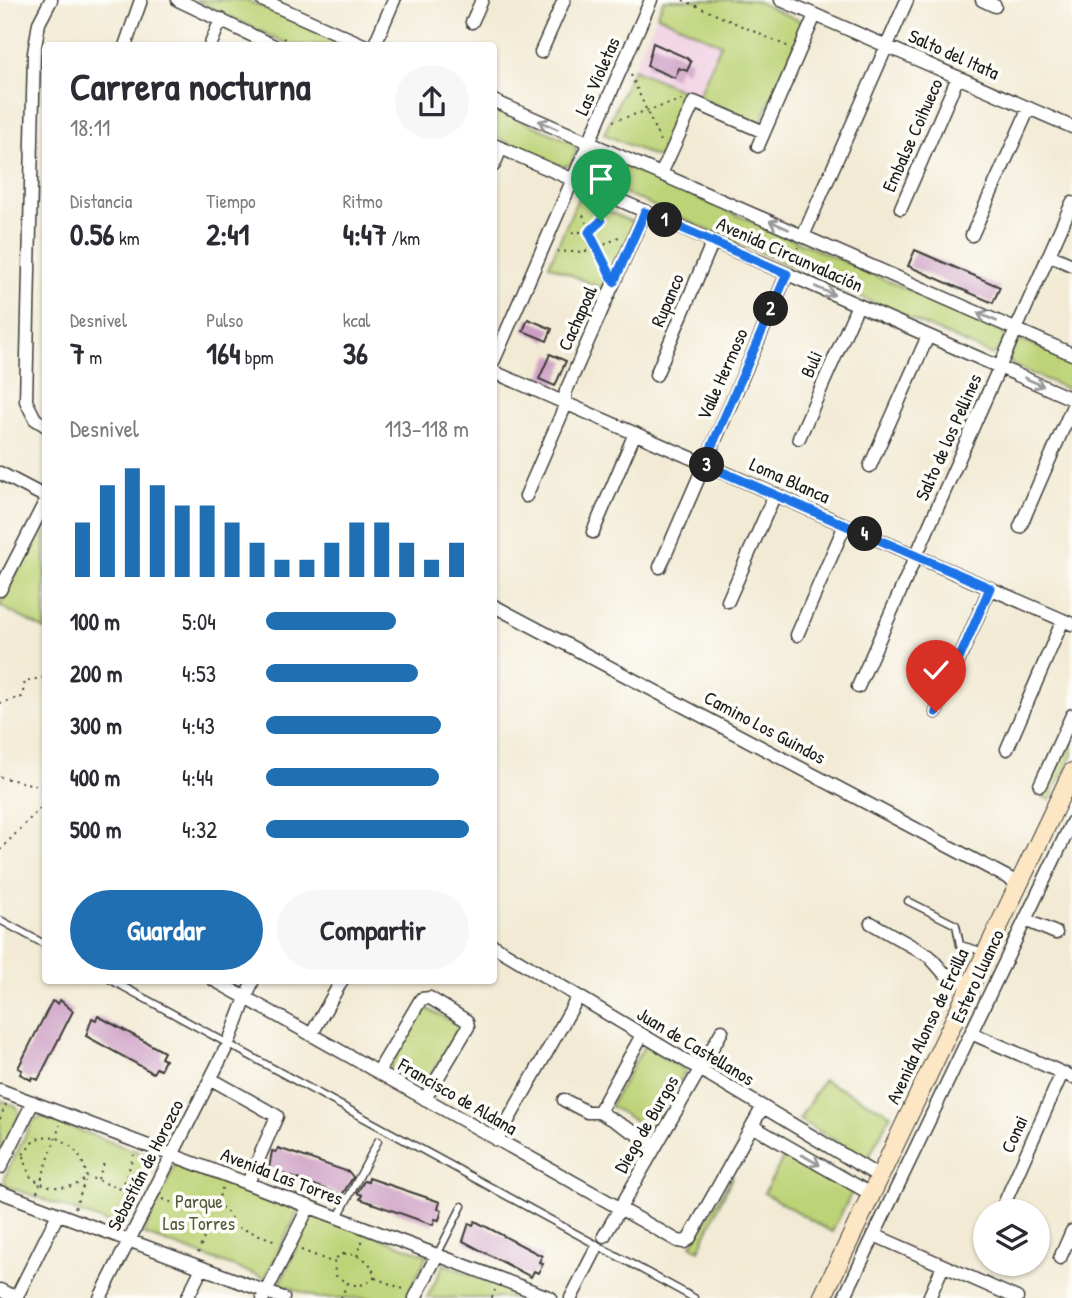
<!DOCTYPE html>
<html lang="es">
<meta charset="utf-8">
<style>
body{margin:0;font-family:"Patrick Hand",sans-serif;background:#f7f7f7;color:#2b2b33;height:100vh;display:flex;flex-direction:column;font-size:26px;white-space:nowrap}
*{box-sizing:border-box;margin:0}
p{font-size:23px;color:#7c7c81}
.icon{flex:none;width:38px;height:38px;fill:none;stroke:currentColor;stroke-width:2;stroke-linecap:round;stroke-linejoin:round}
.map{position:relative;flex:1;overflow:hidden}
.side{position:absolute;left:42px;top:42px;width:455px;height:942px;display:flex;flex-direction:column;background:#fff;border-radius:7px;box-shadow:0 2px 5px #0004}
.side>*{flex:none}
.fabs{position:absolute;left:973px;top:1199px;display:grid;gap:14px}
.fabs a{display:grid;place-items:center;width:77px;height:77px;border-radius:50%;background:#fff;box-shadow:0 2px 5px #0004;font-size:35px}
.pin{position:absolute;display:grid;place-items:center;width:60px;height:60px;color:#fff;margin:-72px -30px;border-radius:50% 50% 50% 0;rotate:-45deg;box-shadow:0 0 7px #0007}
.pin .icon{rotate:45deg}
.km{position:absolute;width:35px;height:35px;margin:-18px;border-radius:50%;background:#222;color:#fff;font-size:19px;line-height:35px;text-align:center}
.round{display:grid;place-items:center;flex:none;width:74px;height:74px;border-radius:37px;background:#f7f7f7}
.overview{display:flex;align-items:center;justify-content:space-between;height:119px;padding:0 28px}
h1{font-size:38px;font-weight:700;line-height:52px}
.figures{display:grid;grid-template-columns:repeat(3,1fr);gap:10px;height:119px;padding:7px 28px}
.figures div{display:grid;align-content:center}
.figures b{font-size:30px;font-weight:700}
.figures small{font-size:19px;font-weight:400}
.figures p{font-size:19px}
.chart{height:196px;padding:14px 28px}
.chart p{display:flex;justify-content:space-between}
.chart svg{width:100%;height:126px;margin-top:7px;stroke:#1f6fb2;stroke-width:6}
.action{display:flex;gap:14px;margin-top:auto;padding:14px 28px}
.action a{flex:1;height:80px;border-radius:42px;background:#1f6fb2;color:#fff;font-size:28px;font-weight:700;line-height:80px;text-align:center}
.action a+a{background:#f7f7f7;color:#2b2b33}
ul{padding:0 28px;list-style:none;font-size:23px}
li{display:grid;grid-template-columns:112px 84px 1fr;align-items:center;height:52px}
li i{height:18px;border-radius:9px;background:#1f6fb2}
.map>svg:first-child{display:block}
.built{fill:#f1d0e2}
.green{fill:#bdd377;stroke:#6c784a;stroke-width:2}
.building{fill:#cd9fc4}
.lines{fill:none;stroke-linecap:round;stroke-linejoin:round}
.lane-casing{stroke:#3c3b38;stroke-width:9}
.street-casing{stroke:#3c3b38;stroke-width:15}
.secondary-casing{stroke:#3c3b38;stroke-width:20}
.path{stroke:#3c3b38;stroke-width:2;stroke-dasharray:2 5;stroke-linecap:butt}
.lane{stroke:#fff;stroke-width:6}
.street{stroke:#fff;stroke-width:12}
.secondary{stroke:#fce6c4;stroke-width:18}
.oneway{stroke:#999}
.route-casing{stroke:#fff;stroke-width:14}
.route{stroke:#1a73e8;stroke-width:9}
.labels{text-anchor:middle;stroke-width:7;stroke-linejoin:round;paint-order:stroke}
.street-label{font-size:19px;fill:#1c1c1c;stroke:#fdfcf7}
.park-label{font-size:19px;fill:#545c3c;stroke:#fdfcf7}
</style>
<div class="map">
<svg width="1072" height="1298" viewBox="0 0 1072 1298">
<rect width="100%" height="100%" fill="#fdfcf7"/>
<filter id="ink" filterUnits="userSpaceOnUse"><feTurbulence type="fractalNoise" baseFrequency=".0143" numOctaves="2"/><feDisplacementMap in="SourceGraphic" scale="14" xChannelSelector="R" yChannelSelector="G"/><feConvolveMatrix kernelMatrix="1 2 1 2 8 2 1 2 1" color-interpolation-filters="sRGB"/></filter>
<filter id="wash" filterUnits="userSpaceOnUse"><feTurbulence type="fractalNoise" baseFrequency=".00686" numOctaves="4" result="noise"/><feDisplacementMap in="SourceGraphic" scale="28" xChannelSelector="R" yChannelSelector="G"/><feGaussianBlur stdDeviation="1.57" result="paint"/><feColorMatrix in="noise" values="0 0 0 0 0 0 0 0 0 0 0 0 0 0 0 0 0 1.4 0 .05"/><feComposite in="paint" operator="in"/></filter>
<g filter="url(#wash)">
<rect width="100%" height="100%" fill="#f2ead4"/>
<path class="built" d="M657,15L721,44L698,97L633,69Z"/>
<path class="green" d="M195,0H246L350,45H290Z
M664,0H754L805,23L760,124L698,97L721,44L657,15Z
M633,69L691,94L662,160L604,134Z
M494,108L573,143L576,151L571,164L563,167L494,136Z
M600,155L1000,330L1005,337L999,353L990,354L590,178L585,170L592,156Z
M578,198L637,224L607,291L549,265Z
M1023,341L1072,361V391L1012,365L1009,358L1016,343Z
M45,516V630L0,606Z
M1072,733V755L1050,800L1042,796Z
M425,1008L456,1023L459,1028L423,1087L389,1067Z
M644,1046L686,1070L651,1130L610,1106Z
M823,1080L891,1114L868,1159L799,1120Z
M0,1100L17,1107L20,1114L0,1153Z
M43,1117L149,1156L153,1167L124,1224L114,1225L6,1186L4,1178L33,1120Z
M785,1155L852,1192L832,1232L764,1193Z
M176,1162L300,1208L265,1278L143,1234Z
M733,1175L699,1250L691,1245Z
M312,1213L427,1255L407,1298H318L280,1284Z
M444,1264L528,1298H427Z"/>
<g id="blocks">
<path class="building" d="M653,43L687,58L691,62L687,71L679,68L675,78L647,66Z
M915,250L1000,287L993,303L908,266Z
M528,319L552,329L547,341L523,331Z
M550,354L566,361L555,386L539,379Z
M60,1000L73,1011L38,1080L32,1077L31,1080L20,1074L22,1070L18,1068L52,1001L58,1004Z
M98,1016L164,1052L161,1058L165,1060L160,1070L156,1068L153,1073L86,1036L92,1018L96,1020Z
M278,1148L349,1172L353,1177L342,1195L269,1169L272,1151L276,1152Z
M369,1178L440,1202L438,1209L442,1210L439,1220L435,1219L433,1225L360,1199L362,1195L357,1193L364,1181L368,1182Z
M475,1221L542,1256L539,1262L543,1264L538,1273L534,1271L531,1277L463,1241L469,1223L473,1225Z"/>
</g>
</g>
<g filter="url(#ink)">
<use href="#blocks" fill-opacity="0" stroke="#3c3b38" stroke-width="2"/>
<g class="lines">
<defs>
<path id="lane" d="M908,901L956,925L960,945L985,952
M0,920L46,945
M111,980L694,1298
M338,1217L378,1141
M437,1255L462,1206"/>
<path id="street" d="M178,0L274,46
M262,0L366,46
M781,0L1072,127
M982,0L995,6
M472,22L482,0
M125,46L141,0
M210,46L221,19
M374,46L394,0
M541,52L564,0
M494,101L1072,354
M494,145L1072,399
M758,146L815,15
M494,165L501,148
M661,174L694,102L764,132
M901,208L958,77
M972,235L1029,108
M803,236L907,0
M1049,255L1072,265
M494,360L651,0
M494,372L1072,624
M656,375L713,241
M46,426L35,419L26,401L34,53L39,23L51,0
M799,438L858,305
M870,466L928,336
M0,473L46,497
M526,496L563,411L566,391L645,212
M1020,527L1072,408
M593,532L635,433
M660,567L787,274
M0,590L46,500
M728,601L775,494
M494,606L1018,883
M797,635L845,525
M858,687L1072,203
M936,712L990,588
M1007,749L1063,620
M1040,785L1072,715
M1025,920L1056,933
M871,923L929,956L943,972L970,984
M494,946L880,1177
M214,980L678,1241L684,1242L689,1239L762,1108
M971,1033L1072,1077
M311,1035L342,980
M642,1035L599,1112L656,1145
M230,1039L253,980
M378,1072L421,999L430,998L467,1021L468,1027L425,1099
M211,1079L277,1116L248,1183
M0,1090L551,1298
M564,1100L587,1112H599
M752,1126L871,1194
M497,1140L578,997
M0,1168L33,1102
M0,1192L283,1298
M1001,1211L1062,1073
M874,1235L1017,1298
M604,1236L722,1031
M1060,1258L1072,1231
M0,1290L17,1298
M16,1298L58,1214
M100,1298L225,1050
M187,1298L202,1268
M263,1298L309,1206
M415,1298L437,1255
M571,1298L595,1251
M844,1298L1072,822
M929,1298L943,1266"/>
<path id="secondary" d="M822,1298L1072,772"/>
</defs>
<use href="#lane" class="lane-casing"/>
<use href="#street" class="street-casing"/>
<use href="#secondary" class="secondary-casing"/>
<path class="path" d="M683,0L789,47
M283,38L297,46
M631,75L661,143
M613,121L682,100
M583,215L607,268
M572,232H589L601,221
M557,251C587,254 598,250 623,234
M792,261L798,247
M0,703L22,697L25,681L46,677
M0,777L39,786L46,791
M0,850L46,802
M0,1119L6,1104
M23,1154C27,1151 29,1146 33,1142C55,1124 85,1153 86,1176L137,1195
M24,1156L29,1175C43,1189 70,1192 85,1179
M98,1179L104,1163
M122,1189L134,1155
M37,1192L60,1125
M163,1199L192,1210
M201,1201C216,1203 225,1206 232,1220L227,1231L212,1233L195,1225L191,1212Z
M217,1203L222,1188
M75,1208L85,1181
M232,1225L276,1241
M301,1250L332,1262
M198,1253L206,1233
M344,1254C359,1254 374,1261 374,1278C360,1290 348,1285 335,1275L334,1259Z
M357,1256L363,1239
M375,1278L406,1290
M341,1298L347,1284
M492,1298L495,1290"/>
<use href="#lane" class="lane"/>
<use href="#street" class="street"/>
<use href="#secondary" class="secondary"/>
</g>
<defs><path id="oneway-shaft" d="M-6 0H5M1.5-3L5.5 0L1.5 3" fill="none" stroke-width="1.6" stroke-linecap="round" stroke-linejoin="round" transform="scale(1.75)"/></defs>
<g class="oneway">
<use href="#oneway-shaft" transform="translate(548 125) rotate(-156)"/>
<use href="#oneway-shaft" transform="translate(779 225) rotate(-156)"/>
<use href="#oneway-shaft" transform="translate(825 291) rotate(24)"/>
<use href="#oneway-shaft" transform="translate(987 317) rotate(-156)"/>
<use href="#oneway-shaft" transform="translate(1034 382) rotate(24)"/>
<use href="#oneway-shaft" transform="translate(811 1160) rotate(30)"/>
</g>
</g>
<g class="lines" filter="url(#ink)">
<defs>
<path id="route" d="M601,221L589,232L614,282L645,212L787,274L704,464L990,588L936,712"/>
</defs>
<use href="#route" class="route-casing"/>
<use href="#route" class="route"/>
</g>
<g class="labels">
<g class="street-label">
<text transform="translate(954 54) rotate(24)" y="7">Salto del Itata</text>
<text transform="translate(597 76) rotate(-66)" y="7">Las Violetas</text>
<text transform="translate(912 135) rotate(-66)" y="7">Embalse Coihueco</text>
<text transform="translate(790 254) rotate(24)" y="7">Avenida Circunvalación</text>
<text transform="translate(667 300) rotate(-67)" y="7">Rupanco</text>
<text transform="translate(577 318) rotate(-66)" y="7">Cachapoal</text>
<text transform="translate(811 364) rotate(-66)" y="7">Buli</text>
<text transform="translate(722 374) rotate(-66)" y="7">Valle Hermoso</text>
<text transform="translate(948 437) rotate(-66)" y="7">Salto de los Pellines</text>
<text transform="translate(790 480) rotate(24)" y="7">Loma Blanca</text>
<text transform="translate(765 727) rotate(28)" y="7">Camino Los Guindos</text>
<text transform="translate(977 976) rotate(-65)" y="7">Estero Lluanco</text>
<text transform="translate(927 1026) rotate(-65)" y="7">Avenida Alonso de Ercilla</text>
<text transform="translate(696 1046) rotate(31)" y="7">Juan de Castellanos</text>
<text transform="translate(458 1096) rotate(30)" y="7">Francisco de Aldana</text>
<text transform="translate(646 1124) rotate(-60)" y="7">Diego de Burgos</text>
<text transform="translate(1014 1134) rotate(-66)" y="7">Conai</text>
<text transform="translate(145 1165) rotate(-63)" y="7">Sebastián de Horozco</text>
<text transform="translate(282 1176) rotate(21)" y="7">Avenida Las Torres</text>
</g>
<g class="park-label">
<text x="199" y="1208">Parque<tspan x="199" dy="22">Las Torres</tspan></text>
</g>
</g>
</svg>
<div class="fabs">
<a><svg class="icon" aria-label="layers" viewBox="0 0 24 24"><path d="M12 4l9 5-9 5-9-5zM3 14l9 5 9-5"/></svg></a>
</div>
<div class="pin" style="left:601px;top:221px;background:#1e9e55"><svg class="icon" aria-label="arrive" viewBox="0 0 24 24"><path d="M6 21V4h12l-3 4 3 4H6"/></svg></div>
<div class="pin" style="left:936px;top:712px;background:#d93025"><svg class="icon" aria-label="check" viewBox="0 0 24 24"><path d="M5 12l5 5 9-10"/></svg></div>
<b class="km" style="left:665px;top:220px">1</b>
<b class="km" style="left:771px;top:309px">2</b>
<b class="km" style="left:707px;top:465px">3</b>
<b class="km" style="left:865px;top:534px">4</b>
<section class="side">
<div class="overview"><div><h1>Carrera nocturna</h1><p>18:11</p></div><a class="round"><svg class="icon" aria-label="share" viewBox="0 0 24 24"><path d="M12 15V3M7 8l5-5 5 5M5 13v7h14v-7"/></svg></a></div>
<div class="figures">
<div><p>Distancia</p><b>0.56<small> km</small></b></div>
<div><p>Tiempo</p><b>2:41</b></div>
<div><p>Ritmo</p><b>4:47<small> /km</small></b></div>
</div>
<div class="figures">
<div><p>Desnivel</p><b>7<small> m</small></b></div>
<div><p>Pulso</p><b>164<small> bpm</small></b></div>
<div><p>kcal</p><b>36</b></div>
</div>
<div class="chart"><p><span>Desnivel</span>113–118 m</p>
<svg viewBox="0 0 160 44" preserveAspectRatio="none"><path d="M5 44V25M15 44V12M25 44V6M35 44V12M45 44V19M55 44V19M65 44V25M75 44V32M85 44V38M95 44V38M105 44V32M115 44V25M125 44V25M135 44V32M145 44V38M155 44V32"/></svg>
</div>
<ul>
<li><b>100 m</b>5:04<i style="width:64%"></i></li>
<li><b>200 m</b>4:53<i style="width:75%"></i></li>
<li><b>300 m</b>4:43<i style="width:86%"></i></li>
<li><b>400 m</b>4:44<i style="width:85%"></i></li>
<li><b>500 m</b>4:32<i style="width:100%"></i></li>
</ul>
<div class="action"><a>Guardar</a><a>Compartir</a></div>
</section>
</div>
